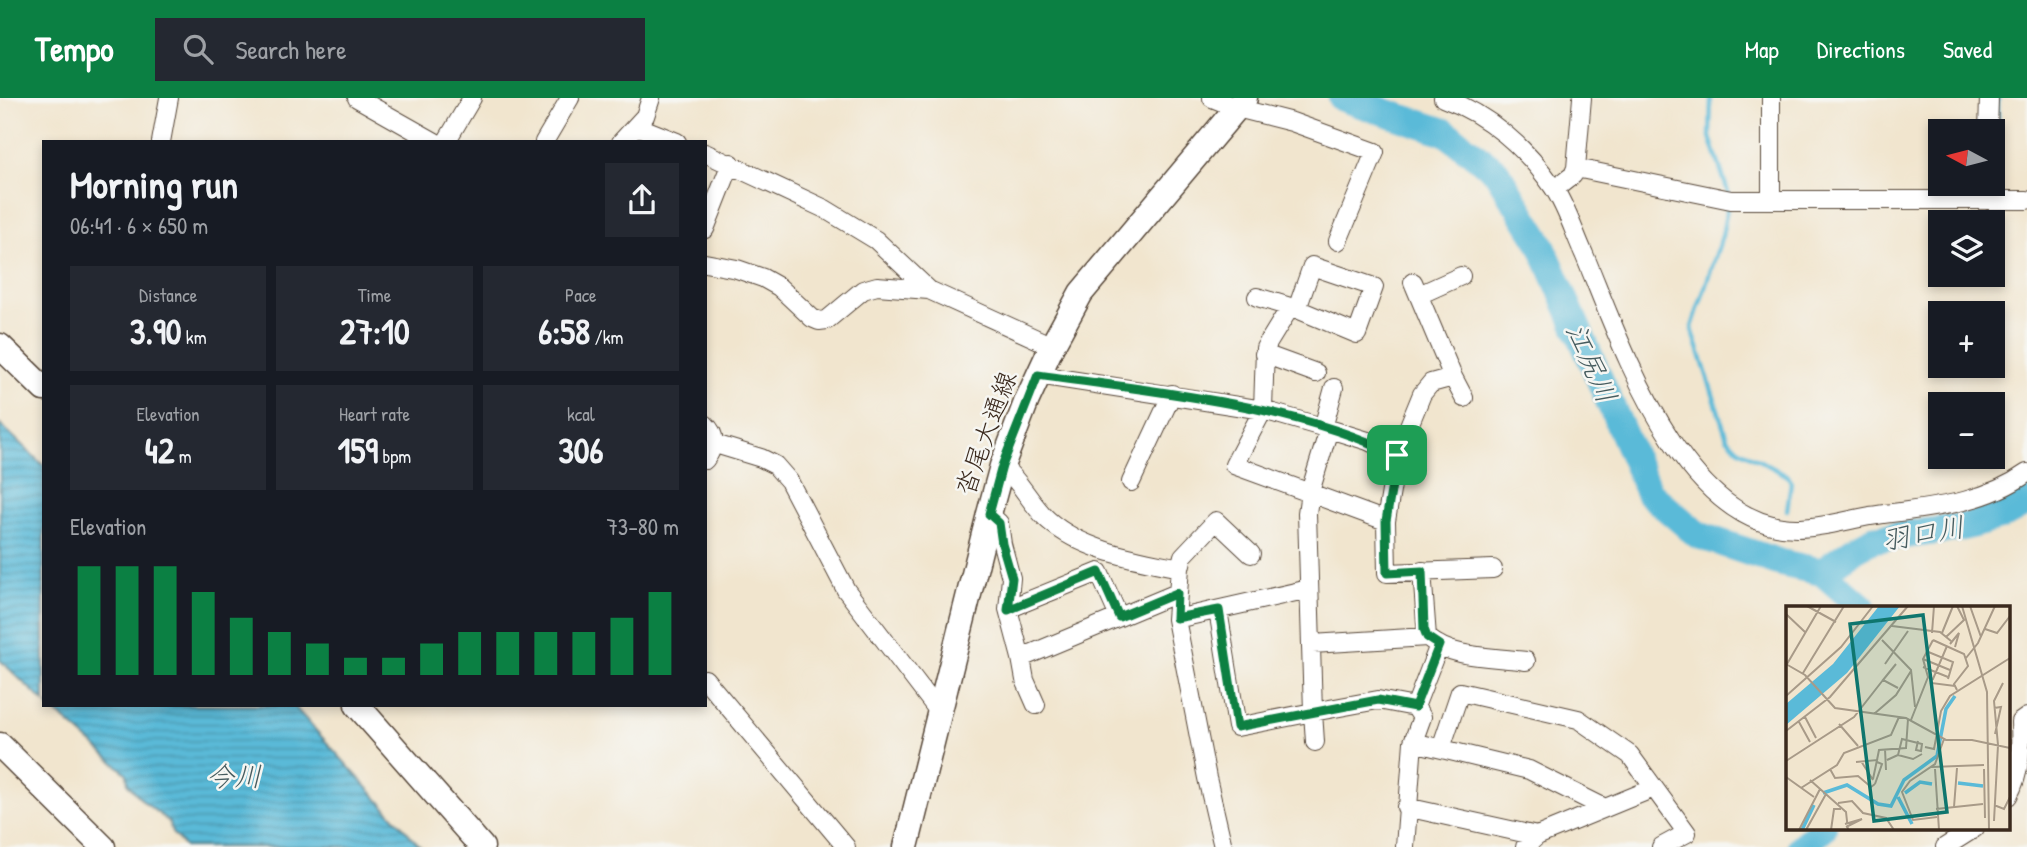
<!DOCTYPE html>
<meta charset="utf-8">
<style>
body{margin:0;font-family:"Patrick Hand","Klee One",sans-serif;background:#242831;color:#f1f3f6;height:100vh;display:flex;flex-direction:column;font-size:26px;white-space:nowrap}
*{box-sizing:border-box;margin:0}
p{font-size:23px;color:#9ea1a6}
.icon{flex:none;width:38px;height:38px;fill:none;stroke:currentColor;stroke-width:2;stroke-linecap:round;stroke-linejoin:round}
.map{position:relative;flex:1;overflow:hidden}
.side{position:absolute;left:42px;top:42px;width:665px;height:567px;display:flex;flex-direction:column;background:#171b24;border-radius:0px;box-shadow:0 4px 10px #0003}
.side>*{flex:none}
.needle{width:46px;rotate:277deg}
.controls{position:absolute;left:1928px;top:21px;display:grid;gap:14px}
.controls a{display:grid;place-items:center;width:77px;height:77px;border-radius:0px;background:#171b24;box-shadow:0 4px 10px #0003;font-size:35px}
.pin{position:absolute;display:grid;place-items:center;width:60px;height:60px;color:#fff;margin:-30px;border-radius:14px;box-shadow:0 4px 10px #0006}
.round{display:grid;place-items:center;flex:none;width:74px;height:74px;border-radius:0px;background:#242831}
.headline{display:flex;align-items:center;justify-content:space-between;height:119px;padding:0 28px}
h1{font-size:38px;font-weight:700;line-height:52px}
.metrics{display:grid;grid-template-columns:repeat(3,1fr);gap:10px;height:119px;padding:7px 28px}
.metrics div{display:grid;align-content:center;border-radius:0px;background:#242831;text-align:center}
.metrics b{font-size:35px;font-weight:700}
.metrics small{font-size:19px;font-weight:400}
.metrics p{font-size:19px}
.chart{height:196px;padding:14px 28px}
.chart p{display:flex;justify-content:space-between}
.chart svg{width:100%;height:126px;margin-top:7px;stroke:#0b8043;stroke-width:6}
header{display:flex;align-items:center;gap:42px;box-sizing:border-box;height:98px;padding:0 35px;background:#0b8043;color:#fff}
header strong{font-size:33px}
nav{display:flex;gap:38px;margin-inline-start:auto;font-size:24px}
.search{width:490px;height:63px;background:#242831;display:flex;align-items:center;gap:18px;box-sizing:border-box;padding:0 24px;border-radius:0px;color:#9ea1a6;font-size:26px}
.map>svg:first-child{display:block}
.water{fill:url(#water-rules);stroke:#4a727b;stroke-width:2}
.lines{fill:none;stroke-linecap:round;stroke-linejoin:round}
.stream{stroke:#5abad8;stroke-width:4.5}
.river{stroke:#5abad8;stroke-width:28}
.street-casing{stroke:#564638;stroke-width:20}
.secondary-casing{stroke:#564638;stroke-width:27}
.street{stroke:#fff;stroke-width:18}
.secondary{stroke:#fff;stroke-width:24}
.route-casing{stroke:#fff;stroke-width:14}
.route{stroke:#0b8043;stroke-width:9}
.labels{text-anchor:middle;stroke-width:5;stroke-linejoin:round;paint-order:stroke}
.street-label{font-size:26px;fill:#3b2a1e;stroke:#f6f6f2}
.water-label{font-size:28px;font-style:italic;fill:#465c5f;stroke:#f6f6f2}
.inset-river{fill:none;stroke:#5abad8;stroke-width:3.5}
.inset-road{fill:none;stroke:#a89a88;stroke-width:2}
.view{fill:#0f766e;fill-opacity:0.15;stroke:#0f766e;stroke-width:3.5}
.inset-edge{fill:none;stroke:#3b2a1e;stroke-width:3.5}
</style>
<header>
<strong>Tempo</strong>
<div class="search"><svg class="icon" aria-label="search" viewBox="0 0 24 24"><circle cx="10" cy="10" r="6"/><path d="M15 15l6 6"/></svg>Search here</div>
<nav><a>Map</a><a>Directions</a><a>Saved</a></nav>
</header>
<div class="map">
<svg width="2027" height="749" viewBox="0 0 2027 749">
<defs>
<pattern id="water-rules" width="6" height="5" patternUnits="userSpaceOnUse" patternTransform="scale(1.75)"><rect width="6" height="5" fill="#5abad8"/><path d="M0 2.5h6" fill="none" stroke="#4c97af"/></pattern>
</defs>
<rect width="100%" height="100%" fill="#f6f6f2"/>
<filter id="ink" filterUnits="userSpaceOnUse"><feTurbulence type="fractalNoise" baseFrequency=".0143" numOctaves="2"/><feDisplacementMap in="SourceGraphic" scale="14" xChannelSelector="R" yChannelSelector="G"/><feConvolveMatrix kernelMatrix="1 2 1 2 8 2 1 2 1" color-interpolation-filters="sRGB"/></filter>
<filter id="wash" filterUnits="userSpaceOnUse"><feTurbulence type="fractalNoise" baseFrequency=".00686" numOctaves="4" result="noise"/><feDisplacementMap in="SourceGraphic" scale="28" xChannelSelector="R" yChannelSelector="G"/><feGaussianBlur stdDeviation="1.57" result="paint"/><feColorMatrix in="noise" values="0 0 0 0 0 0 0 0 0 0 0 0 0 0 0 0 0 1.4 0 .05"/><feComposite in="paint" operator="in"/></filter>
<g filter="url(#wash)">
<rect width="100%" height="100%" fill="#f1e5ce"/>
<path class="water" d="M0,326L44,368V604L0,562Z
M48,607H293L421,749H185L172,735L169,724L143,703L128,686L127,676Z"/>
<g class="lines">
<path class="stream" d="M1711,0L1710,39L1729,97
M1997,97L1998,0
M1728,105L1722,138L1692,229L1693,234L1727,340L1738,351L1788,378L1791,384L1787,412"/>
<path class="river" d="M1342,0L1445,34L1496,73L1540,144L1649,395L1698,437L1781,465L1822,474L1862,509
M1822,474L1853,452L1873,441L1959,430L2000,419L2027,404
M1801,749L1823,730"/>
</g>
</g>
<g filter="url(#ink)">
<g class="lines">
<defs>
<path id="street" d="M357,0L435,44
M1212,0L1237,10L1292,24L1375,54L1338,143
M1443,0C1488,16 1526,50 1553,89C1566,108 1574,134 1584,156C1620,242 1682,431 1797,430C1821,430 1847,422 1870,418C1924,410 1981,408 2027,375
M1771,0V101
M637,28L677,44
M1988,33L1989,0
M161,44L169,0
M446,44L472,0
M544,44L570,0
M621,44L645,18L651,0
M705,55L825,111L876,142L929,192
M1576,70L1731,102H2027
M1555,91L1573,77L1576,70L1582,0
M705,131L731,65
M705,165L737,171L763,180L779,189L812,220L819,223L827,222L863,192L877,188L929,192L1052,248
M1413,184L1453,279L1431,285L1422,296L1397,357L1386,423L1387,475L1493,471
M1419,197L1461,178
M1257,199L1297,211L1357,236L1374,189L1312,168L1297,211
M1289,211L1265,250L1263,312L1234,367L1386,423
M1264,256L1316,275
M1038,277L1263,312L1329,331L1310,394L1307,415L1313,614L1378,602L1415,609L1422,619L1413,644
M1453,279L1464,300
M705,326C718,338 715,349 705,362
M1323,330L1334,290
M1329,331L1368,343L1397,357
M715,346L761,360L775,367L789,383L846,492L940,615
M1002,368C1021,383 1030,406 1048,422C1083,453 1136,461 1180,470L1176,521L1207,680L1223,749
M1131,384L1172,296
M989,416L999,425L1002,446L1011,480L1008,511L1021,560L1025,582L1036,607
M1180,470L1183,458L1216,423L1251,456
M1422,473L1427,539
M1008,511L1099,474L1119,519
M1218,512L1237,629L1313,614L1315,644
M1176,521L1309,491
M1312,546L1427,539C1454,562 1493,558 1526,563
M1021,560L1177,495
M705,581L846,749
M1415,609L1439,547
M1441,650L1460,594L1578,621L1630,657L1687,735L1661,749
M2008,698C2021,675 2021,649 2020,624L2027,619
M1406,709L1537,738
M1405,749L1413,644L1529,672L1605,710
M1525,749L1537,738L1654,690
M1945,749L1975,730"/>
<path id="secondary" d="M0,248L44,291
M357,607L482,749
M0,647L103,749
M906,749L989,416L1002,368L1027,302L1052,248L1081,195L1245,0"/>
</defs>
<use href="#street" class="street-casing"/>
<use href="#secondary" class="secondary-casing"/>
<use href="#street" class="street"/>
<use href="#secondary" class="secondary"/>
</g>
</g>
<g class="lines" filter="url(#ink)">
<defs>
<path id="route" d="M1038,277C1156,294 1289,305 1397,357L1386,423L1387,475L1422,473L1424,531L1427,539L1439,547L1415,609L1378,602L1237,629L1219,512L1176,520L1177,495L1119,519L1099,474L1008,512L1012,480L1002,446L999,425L989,416L1002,368Z"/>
</defs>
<use href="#route" class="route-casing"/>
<use href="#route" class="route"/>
</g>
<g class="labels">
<g class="street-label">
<text transform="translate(986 335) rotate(-70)" y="9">沓尾大通線</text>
</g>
<g class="water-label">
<text transform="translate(1592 265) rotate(66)" y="10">江尻川</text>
<text transform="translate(1923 435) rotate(-10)" y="10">羽口川</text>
<text x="234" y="688">今川</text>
</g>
</g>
<g transform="translate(1786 508)">
<rect width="224" height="224" fill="#f1e5ce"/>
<path d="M93,0H114L61,67L0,119V98L47,58Z" fill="#5abad8"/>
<path class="inset-river" d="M172,177L197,180M37,187L61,179L92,198L105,200L118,174L151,150L160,103L169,90M119,187L134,176L146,178M112,191L126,218M16,224L28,199"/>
<path class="inset-road" d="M21,0L50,16M176,0L201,86L203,224M184,0L195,31M0,8L19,26M106,20L154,26L165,35M199,23L211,27L224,10M146,27L148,0M156,27L167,0M160,31L178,14L171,0M96,34L125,64L129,101M147,34L178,48L182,60L168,78L171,84M164,38L173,27L169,41M140,45L167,56L162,73M180,52L192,37L209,0M137,53L164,64M0,58L19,69L49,102L120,112L160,134H186L224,142M1,58L35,0M99,58L122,25M110,58L97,74L112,82M137,61L162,71M17,67L58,0M142,71L147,73L161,40M146,72L145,77L169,80M0,90L55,41L87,0M208,102L215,101L209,128M88,108L110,89L125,65M19,111L30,132M125,114L142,71L137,53L147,34M13,116L24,136M53,118L72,140M0,125L44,91L122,0M132,137L136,138L135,145L130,144L132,135M139,141L148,143L155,105L164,90L224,52M99,143L100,164M112,149L127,153L136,148M91,154L93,144L120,142L122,113M101,154L112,149L116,133L132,137M0,155L68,111L97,74M75,155L87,174M70,156L91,154L87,173M146,161L198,159M44,163L49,172L72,170L85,181L89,178M149,163L153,224M198,163L199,212M0,171L28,191M24,174L60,206L62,224M89,178L96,158L91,156M15,182L51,159L58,147L105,129L113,111M52,197L66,195L77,207L100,212L108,224M208,199L218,203L224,191M168,201L171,162M150,203L197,198M151,211L127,214L116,186L124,175L149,158L158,133M208,215L212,139L208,95L217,77M59,218L76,213L60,221M13,224L34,183M20,224L40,188M45,224L48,203H55"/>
<path class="view" d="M137,9L161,206L88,215L64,18Z"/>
<rect width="224" height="224" class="inset-edge"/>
</g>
</svg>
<div class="controls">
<a><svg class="needle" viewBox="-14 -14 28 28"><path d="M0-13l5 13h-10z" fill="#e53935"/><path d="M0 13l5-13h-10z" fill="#9ea1a6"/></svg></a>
<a><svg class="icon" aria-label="layers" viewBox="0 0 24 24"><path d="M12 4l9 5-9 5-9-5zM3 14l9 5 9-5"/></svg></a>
<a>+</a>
<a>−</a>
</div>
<div class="pin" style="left:1397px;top:357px;background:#1e9e55"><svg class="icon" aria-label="arrive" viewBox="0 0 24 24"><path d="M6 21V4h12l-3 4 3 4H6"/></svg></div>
<section class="side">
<div class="headline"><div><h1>Morning run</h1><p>06:41 · 6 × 650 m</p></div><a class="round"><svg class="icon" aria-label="share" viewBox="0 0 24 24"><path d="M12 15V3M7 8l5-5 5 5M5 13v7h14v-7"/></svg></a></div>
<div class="metrics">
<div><p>Distance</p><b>3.90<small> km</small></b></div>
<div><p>Time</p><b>27:10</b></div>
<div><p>Pace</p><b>6:58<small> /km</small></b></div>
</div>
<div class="metrics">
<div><p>Elevation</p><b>42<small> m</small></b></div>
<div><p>Heart rate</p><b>159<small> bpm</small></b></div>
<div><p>kcal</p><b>306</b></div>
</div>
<div class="chart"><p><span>Elevation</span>73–80 m</p>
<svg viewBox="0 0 160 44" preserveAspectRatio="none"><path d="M5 44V6M15 44V6M25 44V6M35 44V15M45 44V24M55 44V29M65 44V33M75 44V38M85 44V38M95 44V33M105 44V29M115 44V29M125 44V29M135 44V29M145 44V24M155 44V15"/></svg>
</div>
</section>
</div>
